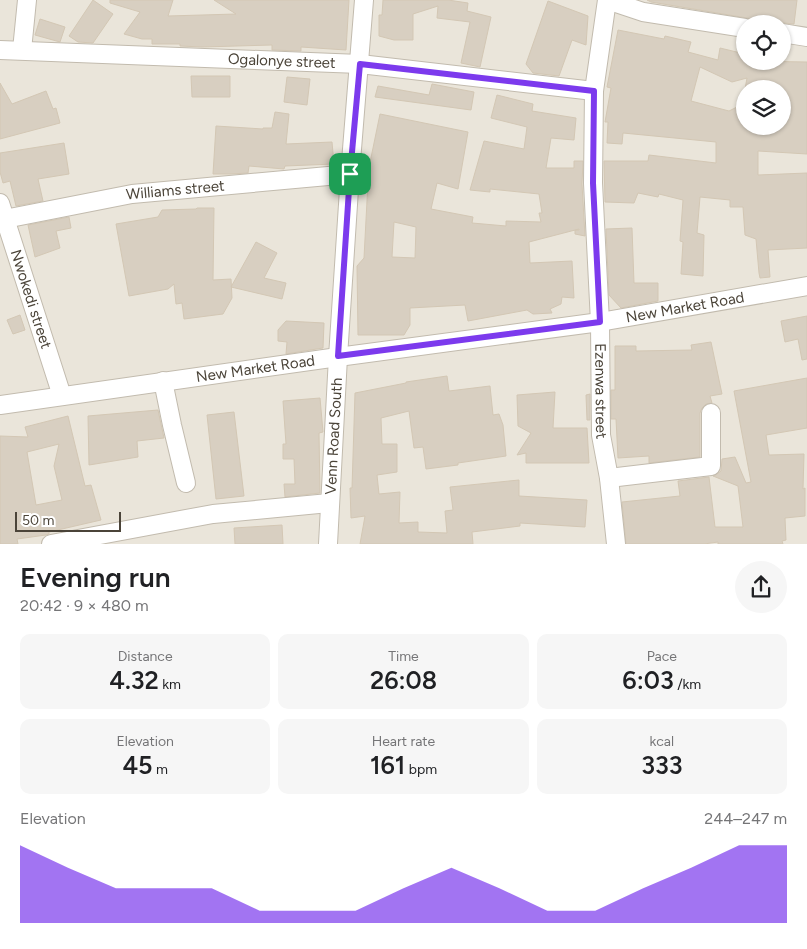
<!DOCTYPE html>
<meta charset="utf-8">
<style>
body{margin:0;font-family:Figtree,sans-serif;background:#f6f6f6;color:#202124;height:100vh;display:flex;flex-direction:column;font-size:19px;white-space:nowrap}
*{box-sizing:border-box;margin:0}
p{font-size:16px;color:#757577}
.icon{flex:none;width:28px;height:28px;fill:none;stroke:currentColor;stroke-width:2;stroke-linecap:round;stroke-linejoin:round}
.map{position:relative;height:544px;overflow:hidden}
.panel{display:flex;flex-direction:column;background:#fff;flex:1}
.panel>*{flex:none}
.buttons{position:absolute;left:736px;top:15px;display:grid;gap:10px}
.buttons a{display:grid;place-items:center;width:55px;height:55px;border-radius:50%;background:#fff;box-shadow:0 1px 4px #0004;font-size:25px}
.scale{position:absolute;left:15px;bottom:12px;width:106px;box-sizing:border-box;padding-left:5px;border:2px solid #4b4439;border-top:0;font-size:14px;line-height:18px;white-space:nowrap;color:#4b4439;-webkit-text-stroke:4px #fff;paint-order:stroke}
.pin{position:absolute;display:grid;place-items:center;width:42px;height:42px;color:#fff;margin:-21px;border-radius:10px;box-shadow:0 2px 8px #0006}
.round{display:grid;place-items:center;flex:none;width:52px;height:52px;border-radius:26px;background:#f6f6f6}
.overview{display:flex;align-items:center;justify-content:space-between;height:85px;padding:0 20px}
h1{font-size:28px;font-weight:600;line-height:38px}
.stats{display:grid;grid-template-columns:repeat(3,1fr);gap:8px;height:85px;padding:5px 20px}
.stats div{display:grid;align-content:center;border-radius:10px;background:#f6f6f6;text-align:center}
.stats b{font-size:25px;font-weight:600}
.stats small{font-size:14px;font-weight:400}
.stats p{font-size:14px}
.chart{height:140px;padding:10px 20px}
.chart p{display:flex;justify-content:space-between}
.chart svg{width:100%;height:90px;margin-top:5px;fill:#7c3aed;opacity:.7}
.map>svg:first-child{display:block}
.residential{fill:#eae5da;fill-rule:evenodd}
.building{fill:#d8cfc1;stroke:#d3c7b4;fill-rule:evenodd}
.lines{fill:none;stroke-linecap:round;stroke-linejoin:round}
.minor-casing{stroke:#c2bbae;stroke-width:20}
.minor{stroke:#fff;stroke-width:18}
.route-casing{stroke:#fff;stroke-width:10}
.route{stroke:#7c3aed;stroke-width:6}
.labels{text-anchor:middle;stroke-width:5;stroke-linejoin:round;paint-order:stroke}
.street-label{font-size:15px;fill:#4b4439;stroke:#fff}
</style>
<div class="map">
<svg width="807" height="544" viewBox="0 0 807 544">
<rect width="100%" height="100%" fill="#f6f3ec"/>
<path class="residential" d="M0,0H807V544H0ZM745,24H782V61H745ZM745,89H782V126H745Z"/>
<path class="building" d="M93,0L113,14L93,43L78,42L69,36Z
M110,0H173L168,16L236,14L214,0H349L346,50L301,47V51L272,50V45L202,47L180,46V44H152V39H142L124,34L140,12L110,3Z
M383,0H448L468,3L467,11L491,17L480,67L461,63L470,22L437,18L438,6L413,14V40H394L379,36V15H382Z
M647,0H797L794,24L784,23L765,24L753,22L751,19L747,18L651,2Z
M548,1L588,16L586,45L572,40L559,76L533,73L526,64Z
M40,19L65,27L60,42L35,35Z
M618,30L664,39L665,36L691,42L688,52L718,60L720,48L745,54V61L807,62V154L758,151V175L807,173V248L768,250L770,277L760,278L759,273L756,239L745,235L743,207H730V200L700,197L697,233L704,235L703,276L681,274L683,242L680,241L683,200L659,194L658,197L638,193L634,203L605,202L604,161H648L649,155L716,163V142L623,133L622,144L607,143L608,122H605L611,88L607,87ZM700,67L732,82L747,78L745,89H782V126H745V103L729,111L691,101Z
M191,76H230V97H192Z
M287,77L310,79L307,105L284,102Z
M0,83L12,104L46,91L53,109L56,108L60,123L0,139Z
M432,84L474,92L471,110L375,97L378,86L429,95Z
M497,95L533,104L532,111L576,118L574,140L551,138L546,168H574V161H583L582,184L585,236L575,234V230H579V229L529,242L530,263L572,261L574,298L562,297L561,304L550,309L552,313L533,314L527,310L468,321L465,305L410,308V325L404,335H358L357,266L364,258L368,182H366L380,114L468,132L458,189L437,183L431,209L473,217L472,223L506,226V221L541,222L539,213H542L539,194L490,189V192L470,190L484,141L524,149L527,127L491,118ZM394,222L416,227L415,258L392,257Z
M275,112L289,114L286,144L332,142L334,164L285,166L284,169L249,166L248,173L230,174H213L216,126L263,129V128H272Z
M64,143L69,174L38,179L43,201L16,206L10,181L3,183L0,172V153Z
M197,208H214L213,280L231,279L232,298L223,314L184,319L182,303L176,304L174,284L168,289L129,296L116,224L158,217L162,210L196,209Z
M69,217L71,228L56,231L60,248L35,257L28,225Z
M632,228L634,283H658V301L621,308L609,295L606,229Z
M256,242L277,253L264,278L286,283L282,299L231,287Z
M20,315L25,330L13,334L7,320Z
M807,316V359L802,360L798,339L785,342L781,321Z
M286,321L324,323L323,348L286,354L287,342L278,341V330Z
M711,342L722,394L710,396L712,403L706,404L702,408L700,413V457L649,463V456L618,458L616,419H611V390H615V346H636V351L692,350L691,345Z
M447,376L449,391L490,386L493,415L499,414L503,425L506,456L458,463V465L426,469L423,447L414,448L409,411L381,418L382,444H397V472L377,475L379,494L400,492L399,523L418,522V532L447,533L445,511L453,510L450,487L519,480V496L587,500L585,527L520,523V526L472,532L473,544H360L365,516L351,518L350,488H352L355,393L406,383V382Z
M807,378V428L766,435L769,455L804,454L803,489L805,488V516L785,518L786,540L782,541L783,544H718V542L704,544H626L622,502L680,496L678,481L709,477L715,527H743L738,486L713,476L717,474L721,471L722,459L735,457L746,483L751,482L734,391Z
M555,392L553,428H587L589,463H526V453L517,455L531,433L518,426L517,395Z
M590,394V420H587L586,395Z
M320,398L323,432L319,433L320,493L285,497L284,484H295L294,459H283V444H286L283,401Z
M158,410L164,438L137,441L138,457L89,465L88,416Z
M234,412L244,496L216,499L207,415Z
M68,416L85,486L91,485L101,520L49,532V534L46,535L17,539L18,544H0V436L28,437L25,427ZM59,444L54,466L62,500L36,505L27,452Z
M282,525L283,544H235L234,528Z"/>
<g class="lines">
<defs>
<g id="minor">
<path id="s1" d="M607,0L594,91L593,183L600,322L601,435L609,478L616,544"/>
<path d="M607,0L643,12L745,28"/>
<path d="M782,33L807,37"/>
<path id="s2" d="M0,50L360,64L594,91"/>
<path d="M22,50L27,0"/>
<path id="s3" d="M0,203L62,396"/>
<path id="s4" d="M0,220L132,194L350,174"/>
<path d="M163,381L172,425L186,483"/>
<path id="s5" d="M0,405L338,357L600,322L807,286"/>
<path d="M609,478L711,466V413"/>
<path d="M51,544L213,514L329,503"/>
<path id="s6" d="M328,544L338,357L350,174L364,0"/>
</g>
</defs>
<use href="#minor" class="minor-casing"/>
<use href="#minor" class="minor"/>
</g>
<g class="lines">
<defs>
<path id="route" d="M360,64L594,91L593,183L600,322L338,356L350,174Z"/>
</defs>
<use href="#route" class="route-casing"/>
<use href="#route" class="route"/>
</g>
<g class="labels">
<g class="street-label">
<text dy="5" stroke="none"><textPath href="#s2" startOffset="282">Ogalonye street</textPath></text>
<text dy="5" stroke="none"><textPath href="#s4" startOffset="178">Williams street</textPath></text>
<text dy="5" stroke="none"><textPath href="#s3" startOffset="101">Nwokedi street</textPath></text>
<text dy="5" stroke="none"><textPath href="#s5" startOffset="692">New Market Road</textPath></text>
<text dy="5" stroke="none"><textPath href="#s5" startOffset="258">New Market Road</textPath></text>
<text dy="5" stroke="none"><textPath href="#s1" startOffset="392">Ezenwa street</textPath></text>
<text dy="5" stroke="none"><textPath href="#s6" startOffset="108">Venn Road South</textPath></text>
</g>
</g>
</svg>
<div class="buttons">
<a><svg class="icon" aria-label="locate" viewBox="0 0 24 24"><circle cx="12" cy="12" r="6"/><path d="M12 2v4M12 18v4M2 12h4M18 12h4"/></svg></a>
<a><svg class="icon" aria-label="layers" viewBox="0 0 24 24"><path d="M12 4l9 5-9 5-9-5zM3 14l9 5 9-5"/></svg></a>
</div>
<div class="scale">50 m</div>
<div class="pin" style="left:350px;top:174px;background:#1e9e55"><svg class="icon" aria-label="arrive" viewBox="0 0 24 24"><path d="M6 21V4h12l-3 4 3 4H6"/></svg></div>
</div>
<section class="panel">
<div class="overview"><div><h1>Evening run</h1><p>20:42 · 9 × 480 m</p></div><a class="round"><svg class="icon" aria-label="share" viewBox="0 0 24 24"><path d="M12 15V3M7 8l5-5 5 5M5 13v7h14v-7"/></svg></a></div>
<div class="stats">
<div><p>Distance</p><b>4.32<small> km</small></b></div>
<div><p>Time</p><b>26:08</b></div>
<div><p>Pace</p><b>6:03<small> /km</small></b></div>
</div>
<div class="stats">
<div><p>Elevation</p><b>45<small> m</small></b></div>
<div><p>Heart rate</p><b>161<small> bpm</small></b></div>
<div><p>kcal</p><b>333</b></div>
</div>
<div class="chart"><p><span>Elevation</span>244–247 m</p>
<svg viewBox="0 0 160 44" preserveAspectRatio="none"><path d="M0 44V6L10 17L20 27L30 27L40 27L50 38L60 38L70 38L80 27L90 17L100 27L110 38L120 38L130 27L140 17L150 6L160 6V44z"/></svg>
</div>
</section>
